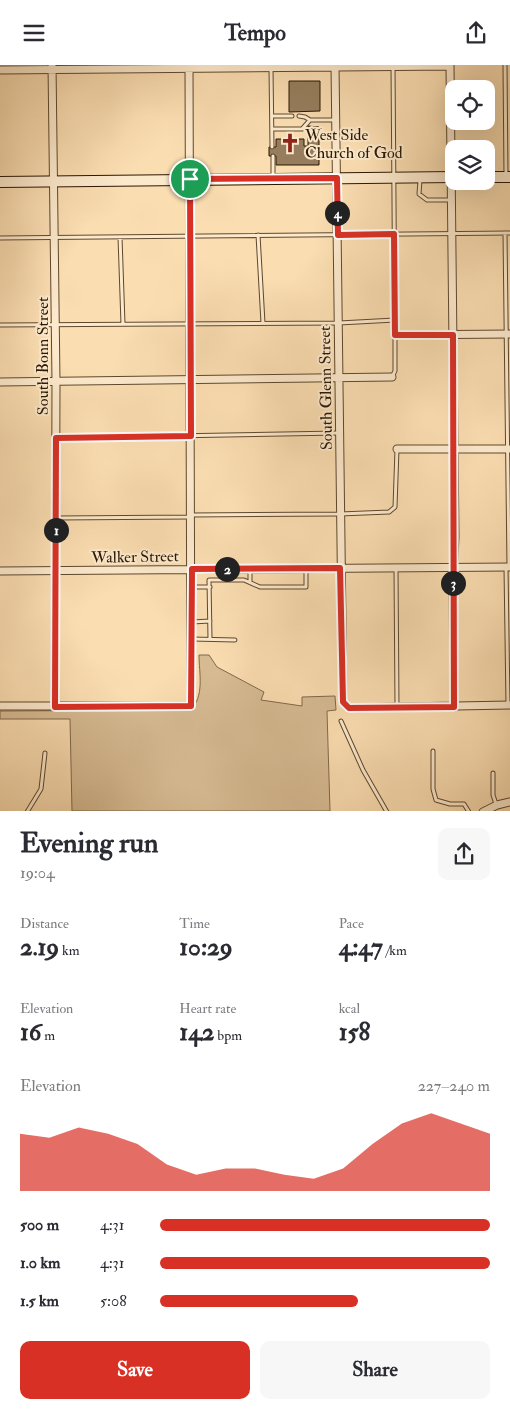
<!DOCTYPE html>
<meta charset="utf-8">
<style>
body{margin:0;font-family:"IM FELL Double Pica",serif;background:#f7f7f7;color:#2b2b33;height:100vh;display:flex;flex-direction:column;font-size:19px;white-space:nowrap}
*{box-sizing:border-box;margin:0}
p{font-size:16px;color:#7c7c81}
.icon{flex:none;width:28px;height:28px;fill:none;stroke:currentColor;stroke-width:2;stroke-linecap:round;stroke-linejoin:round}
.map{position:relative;height:746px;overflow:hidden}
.side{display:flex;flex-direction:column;background:#fff;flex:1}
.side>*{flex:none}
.controls{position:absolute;left:445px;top:15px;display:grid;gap:10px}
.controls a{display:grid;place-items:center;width:50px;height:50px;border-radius:10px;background:#fff;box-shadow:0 5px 20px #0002;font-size:25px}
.pin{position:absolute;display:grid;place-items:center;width:42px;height:42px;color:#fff;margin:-21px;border:2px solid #fff;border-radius:50%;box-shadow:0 1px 5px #0007}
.km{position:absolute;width:25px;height:25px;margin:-12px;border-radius:50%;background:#222;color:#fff;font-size:14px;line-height:25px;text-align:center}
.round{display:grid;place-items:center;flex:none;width:52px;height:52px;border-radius:10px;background:#f7f7f7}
.summary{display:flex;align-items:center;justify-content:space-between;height:85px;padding:0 20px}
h1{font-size:28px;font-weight:800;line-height:38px}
.metrics{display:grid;grid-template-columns:repeat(3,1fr);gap:8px;height:85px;padding:5px 20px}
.metrics div{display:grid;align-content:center}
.metrics b{font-size:25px;font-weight:800}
.metrics small{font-size:14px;font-weight:400}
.metrics p{font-size:14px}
.chart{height:140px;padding:10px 20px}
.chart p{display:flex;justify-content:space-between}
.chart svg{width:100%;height:90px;margin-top:5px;fill:#d93025;opacity:.7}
.button{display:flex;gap:10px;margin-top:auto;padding:10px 20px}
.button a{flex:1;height:58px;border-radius:10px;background:#d93025;color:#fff;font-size:20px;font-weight:800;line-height:58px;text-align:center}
.button a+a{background:#f7f7f7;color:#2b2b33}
ul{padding:0 20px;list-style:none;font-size:16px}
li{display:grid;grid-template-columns:80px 60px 1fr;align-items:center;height:38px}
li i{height:12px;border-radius:6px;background:#d93025}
header{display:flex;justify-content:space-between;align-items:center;height:65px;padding:0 20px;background:#fff;font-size:22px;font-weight:800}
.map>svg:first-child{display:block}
.green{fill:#d7bb93;stroke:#80684a}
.building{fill:#967d5d;stroke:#2a1601}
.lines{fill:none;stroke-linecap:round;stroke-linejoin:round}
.lane-casing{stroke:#5e482d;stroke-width:5}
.street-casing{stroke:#5e482d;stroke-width:9}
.secondary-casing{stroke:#2a1601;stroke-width:12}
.lane{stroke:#fce9cc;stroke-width:3}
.street{stroke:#fce9cc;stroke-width:7}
.secondary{stroke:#fce9cc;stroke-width:10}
.route-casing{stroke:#fff;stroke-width:10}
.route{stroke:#d93025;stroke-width:6}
.labels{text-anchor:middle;stroke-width:4;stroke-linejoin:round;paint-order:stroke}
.poi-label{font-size:16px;fill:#2a1601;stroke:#fce9cc;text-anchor:start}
.street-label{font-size:16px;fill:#2a1601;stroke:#fce9cc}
</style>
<header><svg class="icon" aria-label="menu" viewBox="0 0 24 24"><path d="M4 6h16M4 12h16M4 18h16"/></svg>Tempo<svg class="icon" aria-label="share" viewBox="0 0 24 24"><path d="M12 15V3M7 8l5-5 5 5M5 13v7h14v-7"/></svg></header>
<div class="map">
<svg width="510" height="747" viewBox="0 0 510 747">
<rect width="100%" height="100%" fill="#faddb1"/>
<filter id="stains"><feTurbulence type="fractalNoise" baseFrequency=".004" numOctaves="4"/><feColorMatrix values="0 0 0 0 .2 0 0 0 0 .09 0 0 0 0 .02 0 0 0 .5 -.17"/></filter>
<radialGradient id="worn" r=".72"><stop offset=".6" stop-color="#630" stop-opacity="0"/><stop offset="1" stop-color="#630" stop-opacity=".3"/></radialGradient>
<path class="green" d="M199,590H209L217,602L264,627L261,635L302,641V632L335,631L336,645L327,646L330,746H72L70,654H0V646L190,645C205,632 199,608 199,590Z"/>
<path class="building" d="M289,16H320V46L289,47Z
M308,61L319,62V100H276V91H269V82H276V74H304V81H308Z"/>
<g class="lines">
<defs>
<path id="lane" d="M505,0L506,111
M271,3L272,82
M272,51H292
M299,51L305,52L310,55
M272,64H302L310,55H335
M273,91V113
M420,115L419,129L427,135H450
M505,168L509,501
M258,170L263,258
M120,172L123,259
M0,173L510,168
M0,260L339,258L395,255
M392,312L395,306V270L393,1
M56,373L339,368
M191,450L340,449L389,447L395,442L397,384
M57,453L191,452
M506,502L508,640
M396,503L397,642
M250,504V517
M192,522H210
M192,557L210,556
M192,574L235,575
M210,574L209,515H244L260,522H306V504
M341,656L363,705L387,747
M433,686V724L436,735L450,739H464L469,747
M493,708V730L496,739
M27,747L41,724L45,688"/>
<path id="street" d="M52,0L56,317L55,641
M335,0L343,637L349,643L510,640
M450,0L455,472L453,511L454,642
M0,5L450,1
M395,270L510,269
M0,317L392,312
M397,384H510
M0,506L510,502
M0,641H191L189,0
M483,747L497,740L510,737"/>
<path id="secondary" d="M486,112H510
M0,117L454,112"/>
</defs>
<use href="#lane" class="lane-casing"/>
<use href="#street" class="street-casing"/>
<use href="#secondary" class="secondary-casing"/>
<use href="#lane" class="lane"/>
<use href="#street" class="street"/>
<use href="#secondary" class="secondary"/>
</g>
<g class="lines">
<defs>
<path id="route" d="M337,113L338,170L394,169L395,270H453C454,394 454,518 454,642L349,643L343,637L340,503L192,504L191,641L55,642L56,373L191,371L190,114Z"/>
</defs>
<use href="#route" class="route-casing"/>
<use href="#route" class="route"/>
</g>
<defs>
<symbol id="church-bare" viewBox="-9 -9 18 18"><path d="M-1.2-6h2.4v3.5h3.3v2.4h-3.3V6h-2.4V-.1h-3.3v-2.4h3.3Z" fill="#8f2418" stroke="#fce9cc" stroke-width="2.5" paint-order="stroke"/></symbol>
</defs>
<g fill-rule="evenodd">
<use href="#church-bare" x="276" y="64" width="28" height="28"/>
</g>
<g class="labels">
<g class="poi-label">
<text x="305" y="75">West Side<tspan x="305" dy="18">Church of God</tspan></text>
</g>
<g class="street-label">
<text transform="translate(42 291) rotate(-90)" y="6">South Bonn Street</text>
<text transform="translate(325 323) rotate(-91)" y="6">South Glenn Street</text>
<text transform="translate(135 491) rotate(-1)" y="6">Walker Street</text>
</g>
</g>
<rect width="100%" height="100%" filter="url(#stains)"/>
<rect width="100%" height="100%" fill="url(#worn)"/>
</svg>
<div class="controls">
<a><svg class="icon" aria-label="locate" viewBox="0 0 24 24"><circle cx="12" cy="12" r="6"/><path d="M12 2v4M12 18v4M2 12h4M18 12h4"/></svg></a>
<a><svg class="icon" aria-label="layers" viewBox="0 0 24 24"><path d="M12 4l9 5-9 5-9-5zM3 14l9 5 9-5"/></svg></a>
</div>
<div class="pin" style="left:190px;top:114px;background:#1e9e55"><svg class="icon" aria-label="arrive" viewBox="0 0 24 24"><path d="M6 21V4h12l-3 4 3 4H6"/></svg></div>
<b class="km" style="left:56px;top:465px">1</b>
<b class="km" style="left:227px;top:504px">2</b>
<b class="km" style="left:453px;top:518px">3</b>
<b class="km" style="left:337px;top:148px">4</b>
</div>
<section class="side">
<div class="summary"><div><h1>Evening run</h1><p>19:04</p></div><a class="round"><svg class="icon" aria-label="share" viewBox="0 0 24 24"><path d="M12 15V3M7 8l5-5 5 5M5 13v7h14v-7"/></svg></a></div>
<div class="metrics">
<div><p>Distance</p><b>2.19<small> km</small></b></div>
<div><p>Time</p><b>10:29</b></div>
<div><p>Pace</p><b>4:47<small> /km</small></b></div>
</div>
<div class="metrics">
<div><p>Elevation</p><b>16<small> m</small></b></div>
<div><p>Heart rate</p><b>142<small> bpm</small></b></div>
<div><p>kcal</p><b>158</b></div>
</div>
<div class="chart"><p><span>Elevation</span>227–240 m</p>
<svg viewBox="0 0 160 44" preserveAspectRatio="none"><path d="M0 44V16L10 18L20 13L30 16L40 21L50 31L60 36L70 33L80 33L90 36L100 38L110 33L120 21L130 11L140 6L150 11L160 16V44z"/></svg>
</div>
<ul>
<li><b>500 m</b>4:31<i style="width:100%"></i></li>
<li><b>1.0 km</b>4:31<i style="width:100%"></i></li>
<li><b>1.5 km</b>5:08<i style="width:60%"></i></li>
</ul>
<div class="button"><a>Save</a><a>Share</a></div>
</section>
